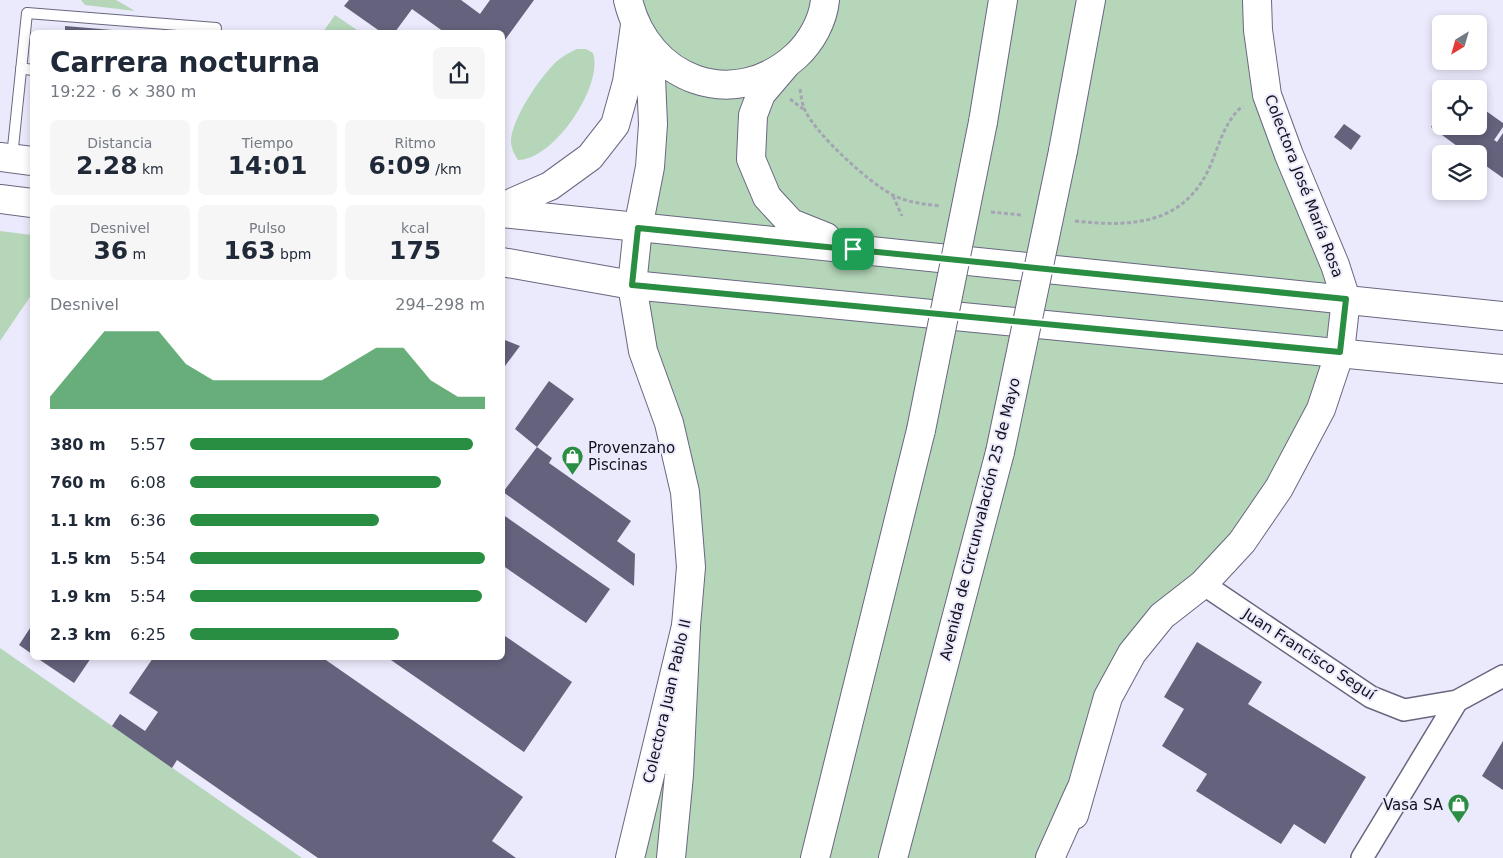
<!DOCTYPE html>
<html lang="es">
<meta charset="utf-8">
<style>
body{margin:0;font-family:"DejaVu Sans",sans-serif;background:#f6f6f7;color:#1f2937;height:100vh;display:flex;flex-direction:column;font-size:19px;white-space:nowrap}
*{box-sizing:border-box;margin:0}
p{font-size:16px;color:#747a83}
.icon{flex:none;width:28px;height:28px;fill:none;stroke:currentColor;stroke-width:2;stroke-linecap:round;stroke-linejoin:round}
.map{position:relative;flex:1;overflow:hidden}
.sheet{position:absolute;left:30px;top:30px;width:475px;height:630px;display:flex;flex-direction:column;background:#fff;border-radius:8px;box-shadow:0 2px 8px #0003}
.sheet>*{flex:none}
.needle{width:32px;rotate:217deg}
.tools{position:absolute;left:1432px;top:15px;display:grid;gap:10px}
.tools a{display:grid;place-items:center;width:55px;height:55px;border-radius:8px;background:#fff;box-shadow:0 2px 8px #0003;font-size:25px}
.pin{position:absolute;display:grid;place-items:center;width:42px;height:42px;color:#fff;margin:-21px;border-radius:10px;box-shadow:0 2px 8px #0006}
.round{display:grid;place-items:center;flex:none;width:52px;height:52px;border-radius:8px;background:#f6f6f7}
.overview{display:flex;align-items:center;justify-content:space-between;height:85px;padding:0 20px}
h1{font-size:28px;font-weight:700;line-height:38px}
.stats{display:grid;grid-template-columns:repeat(3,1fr);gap:8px;height:85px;padding:5px 20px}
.stats div{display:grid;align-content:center;border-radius:8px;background:#f6f6f7;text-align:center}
.stats b{font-size:25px;font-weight:700}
.stats small{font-size:14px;font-weight:400}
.stats p{font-size:14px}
.chart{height:140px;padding:10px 20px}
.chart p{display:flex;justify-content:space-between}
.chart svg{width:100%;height:90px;margin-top:5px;fill:#298d42;opacity:.7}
ul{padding:0 20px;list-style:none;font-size:16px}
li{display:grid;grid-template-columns:80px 60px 1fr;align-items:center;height:38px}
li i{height:12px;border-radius:6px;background:#298d42}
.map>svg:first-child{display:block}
.green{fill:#b5d6b9}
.building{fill:#64627c}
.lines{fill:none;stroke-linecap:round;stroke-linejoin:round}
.service-casing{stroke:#696780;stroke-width:12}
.minor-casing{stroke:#696780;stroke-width:24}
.secondary-casing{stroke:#696780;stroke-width:30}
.primary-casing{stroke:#696780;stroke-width:30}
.motorway-casing{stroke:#696780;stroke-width:30}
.path{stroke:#a5a4b3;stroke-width:3;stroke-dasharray:4 2.5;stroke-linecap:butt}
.service{stroke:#fff;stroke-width:10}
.minor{stroke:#fff;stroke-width:21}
.secondary{stroke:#fff;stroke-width:28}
.primary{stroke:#fff;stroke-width:28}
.motorway{stroke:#fff;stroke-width:28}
.motorway-bridge-casing{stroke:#696780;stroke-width:30;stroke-linecap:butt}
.motorway-bridge{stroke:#fff;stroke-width:28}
.route-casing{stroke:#fff;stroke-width:10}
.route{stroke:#298d42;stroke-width:6}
.labels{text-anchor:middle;stroke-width:4;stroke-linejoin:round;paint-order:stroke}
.street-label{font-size:15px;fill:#12111b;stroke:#ebeafc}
.poi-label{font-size:15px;fill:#12111b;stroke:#ebeafc;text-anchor:start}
</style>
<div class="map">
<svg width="1503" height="858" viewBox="0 0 1503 858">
<rect width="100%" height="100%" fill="#ebeafc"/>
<path class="green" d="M81,0H116L135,11L85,5Z
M628,0H1257L1258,30L1346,299L1279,488L1132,653L1063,858H630L691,567L643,351L650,167Z
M335,15L360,32H323Z
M577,49H586L593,53C604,86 553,161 518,160C514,154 512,150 511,142C511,119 540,77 557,61C563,56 570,52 577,49Z
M0,231L32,235V294L0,341Z
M0,648L302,858H0Z"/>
<path class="building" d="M349,0H461L480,14L490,0H534L502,44V32H444L412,9L395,32H381L344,6Z
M65,26L124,31V32H65Z
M1479,106L1503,123V127L1494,140L1497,142L1503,133V178L1479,161V154H1468L1431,127L1441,113V126H1479Z
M1344,124L1361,136L1351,150L1334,137Z
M502,339L520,346L502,370Z
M549,381L574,399L537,447L552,458L549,463L631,521L617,541L635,554L634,586L503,492L537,447L515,429Z
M502,514L610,589L586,623L502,565Z
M32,625V654L19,645Z
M502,634L572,682L524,752L388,658H502Z
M1197,642L1262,682L1248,704L1366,777L1325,844L1294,824L1281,844L1196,791L1207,774L1162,746L1184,709L1164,697Z
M37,658H91L74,683Z
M153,658H323L523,797L492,841L516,858H318L177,760L172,768L112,726L120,714L145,731L158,712L129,693Z
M1503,741V790L1482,776Z"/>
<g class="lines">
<defs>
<path id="service" d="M21,68L32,70
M12,157L27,13L216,28L215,32"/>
<path id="minor" d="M1203,584L1371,697L1404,710L1457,701L1503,676
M1362,858L1457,701"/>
<path id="secondary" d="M628,0C647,80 733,113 796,56C811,42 823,21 825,0
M1074,815L1108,697L1132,653L1162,616L1203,584L1242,542L1279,488L1321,409L1340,352L1346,299L1335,265L1289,155L1267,95L1258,30L1257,0
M630,858L686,626L691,567L685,492L669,423L643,351L632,285L638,228L650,167L653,124L651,78L645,41"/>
<path id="primary" d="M784,67L761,94L753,115L751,159L767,197L791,223L826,237
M0,157L32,161
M0,199L32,203
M502,207L550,186L590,157L615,125L627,82L635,25
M502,213L1503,316
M502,262L632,285L1503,369"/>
<path id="motorway" d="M983,122L1003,0
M1063,151L1091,0
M671,858L679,775L686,626
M815,858L921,430
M893,858L1000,452
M1050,858L1080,791"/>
</defs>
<use href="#service" class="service-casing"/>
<use href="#minor" class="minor-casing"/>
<use href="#secondary" class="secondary-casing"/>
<use href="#primary" class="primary-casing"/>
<use href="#motorway" class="motorway-casing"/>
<path class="path" d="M800,89C801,96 802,103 804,108C813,132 872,186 895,196C910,203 924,204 940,206
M790,99L803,109
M893,196L902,216
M991,212L1022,215
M1075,221C1137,228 1189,223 1213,159C1220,141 1227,118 1243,106"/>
<use href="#service" class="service"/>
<use href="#minor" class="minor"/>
<use href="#secondary" class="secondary"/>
<use href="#primary" class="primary"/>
<use href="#motorway" class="motorway"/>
<defs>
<path id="motorway-bridge" d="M921,430L983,122
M1000,452L1063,151"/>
</defs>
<use href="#motorway-bridge" class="motorway-bridge-casing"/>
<use href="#motorway-bridge" class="motorway-bridge"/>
</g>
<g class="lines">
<defs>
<path id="route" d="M638,228L1346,299L1340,352L632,285Z"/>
</defs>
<use href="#route" class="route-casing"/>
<use href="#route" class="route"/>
</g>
<defs>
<symbol id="shop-pin" viewBox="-11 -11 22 30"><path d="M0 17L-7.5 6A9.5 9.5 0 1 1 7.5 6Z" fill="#298d42" stroke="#ebeafc"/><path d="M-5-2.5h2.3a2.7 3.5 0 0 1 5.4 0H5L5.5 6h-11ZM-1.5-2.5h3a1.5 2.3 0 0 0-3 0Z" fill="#fff"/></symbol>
</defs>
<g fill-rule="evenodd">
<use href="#shop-pin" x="560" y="444" width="25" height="34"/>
<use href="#shop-pin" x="1446" y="792" width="25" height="34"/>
</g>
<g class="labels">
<g class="street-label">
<text transform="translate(1304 186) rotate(69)" y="5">Colectora José María Rosa</text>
<text transform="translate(980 519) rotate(-76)" y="5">Avenida de Circunvalación 25 de Mayo</text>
<text transform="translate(1309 654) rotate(33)" y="5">Juan Francisco Seguí</text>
<text transform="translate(667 701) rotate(-77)" y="5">Colectora Juan Pablo II</text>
</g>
<g class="poi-label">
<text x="588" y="453">Provenzano<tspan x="588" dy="17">Piscinas</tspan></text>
<text x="1443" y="810" text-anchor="end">Vasa SA</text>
</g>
</g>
</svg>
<div class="tools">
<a><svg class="needle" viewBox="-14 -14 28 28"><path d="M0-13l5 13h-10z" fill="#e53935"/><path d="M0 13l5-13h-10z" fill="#747a83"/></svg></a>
<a><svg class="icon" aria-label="locate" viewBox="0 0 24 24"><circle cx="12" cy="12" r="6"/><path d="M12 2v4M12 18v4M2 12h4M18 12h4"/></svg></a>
<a><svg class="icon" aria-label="layers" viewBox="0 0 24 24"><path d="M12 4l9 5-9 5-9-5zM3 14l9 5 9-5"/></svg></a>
</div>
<div class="pin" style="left:853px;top:249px;background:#1e9e55"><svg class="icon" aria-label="arrive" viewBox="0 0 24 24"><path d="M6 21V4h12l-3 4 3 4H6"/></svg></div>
<section class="sheet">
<div class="overview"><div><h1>Carrera nocturna</h1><p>19:22 · 6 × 380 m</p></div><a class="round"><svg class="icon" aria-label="share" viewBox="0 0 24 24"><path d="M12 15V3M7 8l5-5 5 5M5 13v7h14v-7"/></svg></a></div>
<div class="stats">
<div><p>Distancia</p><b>2.28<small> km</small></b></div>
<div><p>Tiempo</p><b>14:01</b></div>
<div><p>Ritmo</p><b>6:09<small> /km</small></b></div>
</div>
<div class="stats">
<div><p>Desnivel</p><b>36<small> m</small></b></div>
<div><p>Pulso</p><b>163<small> bpm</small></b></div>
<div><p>kcal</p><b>175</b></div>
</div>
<div class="chart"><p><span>Desnivel</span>294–298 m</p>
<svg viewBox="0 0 160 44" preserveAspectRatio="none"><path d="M0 44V38L10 22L20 6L30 6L40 6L50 22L60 30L70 30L80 30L90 30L100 30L110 22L120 14L130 14L140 30L150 38L160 38V44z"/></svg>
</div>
<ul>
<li><b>380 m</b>5:57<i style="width:96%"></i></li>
<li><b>760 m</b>6:08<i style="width:85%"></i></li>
<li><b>1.1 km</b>6:36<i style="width:64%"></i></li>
<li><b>1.5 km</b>5:54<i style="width:100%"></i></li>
<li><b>1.9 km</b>5:54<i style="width:99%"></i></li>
<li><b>2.3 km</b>6:25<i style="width:71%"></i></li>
</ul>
</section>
</div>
